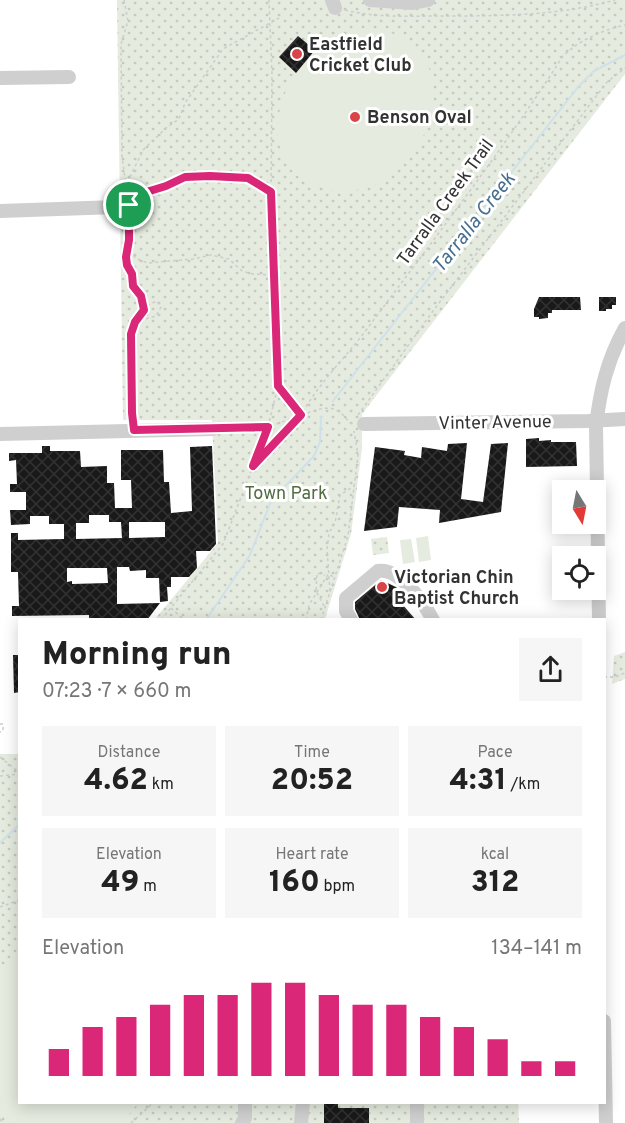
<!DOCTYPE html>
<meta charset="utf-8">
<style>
body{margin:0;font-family:Overpass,sans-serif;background:#f6f6f6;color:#222;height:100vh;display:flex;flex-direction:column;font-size:22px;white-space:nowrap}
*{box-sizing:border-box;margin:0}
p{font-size:20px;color:#767676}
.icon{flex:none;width:33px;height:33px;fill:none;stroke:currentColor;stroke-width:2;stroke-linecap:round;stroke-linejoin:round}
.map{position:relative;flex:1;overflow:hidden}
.drawer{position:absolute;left:18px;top:618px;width:588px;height:486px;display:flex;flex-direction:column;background:#fff;border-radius:0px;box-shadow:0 3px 15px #0003}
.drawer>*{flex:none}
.needle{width:39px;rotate:170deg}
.fabs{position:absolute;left:552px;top:480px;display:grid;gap:12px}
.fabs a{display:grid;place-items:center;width:54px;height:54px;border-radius:0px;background:#fff;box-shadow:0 3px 15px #0003;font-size:30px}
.pin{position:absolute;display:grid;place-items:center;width:51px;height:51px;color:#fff;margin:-26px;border:3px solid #fff;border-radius:50%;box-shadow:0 2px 6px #0007}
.round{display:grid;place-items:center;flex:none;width:63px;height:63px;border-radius:0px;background:#f6f6f6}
.summary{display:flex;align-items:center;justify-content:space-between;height:102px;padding:0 24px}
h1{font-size:33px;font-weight:800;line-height:45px}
.metrics{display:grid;grid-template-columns:repeat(3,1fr);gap:9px;height:102px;padding:6px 24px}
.metrics div{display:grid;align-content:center;border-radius:0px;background:#f6f6f6;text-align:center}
.metrics b{font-size:30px;font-weight:800}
.metrics small{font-size:16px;font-weight:400}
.metrics p{font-size:16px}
.chart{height:168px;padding:12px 24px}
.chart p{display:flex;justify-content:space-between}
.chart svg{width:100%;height:108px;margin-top:6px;stroke:#db2777;stroke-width:6}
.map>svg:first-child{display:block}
.park{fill:url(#park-dots)}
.pitch{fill:#e5ebdf}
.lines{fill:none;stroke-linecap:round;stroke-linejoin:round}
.stream{stroke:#d0e0eb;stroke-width:2}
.building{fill:url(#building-cross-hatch);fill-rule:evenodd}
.path{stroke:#ccc;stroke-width:1.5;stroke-dasharray:3 3;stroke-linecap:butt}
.minor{stroke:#cfcfcf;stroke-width:14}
.route-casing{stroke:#fff;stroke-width:12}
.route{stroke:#db2777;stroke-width:8}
.poi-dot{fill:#d94448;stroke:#fff;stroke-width:2}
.labels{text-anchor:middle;stroke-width:6;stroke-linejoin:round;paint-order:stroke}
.poi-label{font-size:18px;font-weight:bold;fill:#323232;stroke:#fff;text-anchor:start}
.street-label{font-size:18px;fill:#323232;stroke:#fff}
.park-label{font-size:18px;fill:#536c42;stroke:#fff}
.water-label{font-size:20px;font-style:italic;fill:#456f90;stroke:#fff}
</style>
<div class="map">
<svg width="625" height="1123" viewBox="0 0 625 1123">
<defs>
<pattern id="park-dots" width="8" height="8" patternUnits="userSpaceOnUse" patternTransform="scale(1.5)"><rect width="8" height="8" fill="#e5ebdf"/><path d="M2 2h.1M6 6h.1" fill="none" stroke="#c5cac0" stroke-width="1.8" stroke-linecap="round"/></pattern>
<pattern id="building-cross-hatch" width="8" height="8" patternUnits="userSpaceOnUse" patternTransform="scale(1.5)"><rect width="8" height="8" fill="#191919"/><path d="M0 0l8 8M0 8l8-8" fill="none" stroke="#323232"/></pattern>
</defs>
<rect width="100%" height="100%" fill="#fff"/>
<path class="park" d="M117,0H625V74L362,414V448L351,534L325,619H155L218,543L212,420H123Z
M387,537L389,553L373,555L371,539Z
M625,652V679L612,684L614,656Z
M0,754H19L20,1102H518L519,1123H0Z"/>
<path class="pitch" d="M369,28C485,41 427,203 334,190C321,189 307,183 297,175C260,142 282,78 315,50C331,37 350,32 369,28Z
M428,536L431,560L419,562L416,538Z
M411,539L415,562L403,564L400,540Z
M19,949L20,1102L138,1103L122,1123H12L0,1108V971L12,955Z"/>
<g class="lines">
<path class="stream" d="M333,401L578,87L594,71L625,55
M206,620L250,555L271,501L314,456L320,442L321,417
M0,843L20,824"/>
</g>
<path class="building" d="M298,36L315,50L296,73L279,57Z
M539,297H580L581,310H552V313H548V318L539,319V317H534V309Z
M599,297H616V305H612V309H606V311H599Z
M539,438V441L551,440V442H576L577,466L526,467V439Z
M467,443L461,499L483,502L491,444L508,443L501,512L439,523L440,510L399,507L397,527L364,531L375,447L405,451L404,455L421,458L422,447L447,451L448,444Z
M42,446H50V451H80L81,467L107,466V483H114L115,508H132L131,480H121V450H163L164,482H169L171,513L192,511L190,447L212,446L216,544L210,551H196L197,568L189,577H171V587H167L168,601L160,602L159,578H146V570L130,571L129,567H117V604L160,603L147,620H89V615L12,616V606H19L18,572H11V533H18V540L64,539V524H49V516H30V524L11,525L10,510H26V492H10V484H17L16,460L9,461V453H42ZM89,515H109V522H121L122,538L76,539V523H89ZM129,522H165V537L129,538ZM67,568H107L108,583L72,584V581L67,582Z
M381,580L396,587L408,600L402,604L416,620H360L355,609V602Z
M13,655H20V692L14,693Z
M324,1102H338V1108H369V1123H324Z"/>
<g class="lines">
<path class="path" d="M124,0L128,21L121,44L122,156L126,186
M345,10C376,18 409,16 441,16C499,16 559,16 615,0
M129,204L140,194L166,186L185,177L247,178L269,191
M129,241L126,257L127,265L132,274L133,286L141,296L144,309
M272,275L253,274L242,271L229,259L211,255L193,259L148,263L137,259L131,253L129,205L125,197L130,177L143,150L166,128L179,119L185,103L223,49L279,18
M280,387L300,414
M302,415C316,410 330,403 342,414C347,418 347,422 353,424
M358,415L433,311L607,82L625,68
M133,418L131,334L135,322L156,316L161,307L157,301L148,305L135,322
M223,429L268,427L301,415C319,383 345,358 367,329C434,239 503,150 563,56C581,39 601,31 625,25
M253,466L268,427L278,386L271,206L272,74L269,0
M330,591L327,549L329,533L335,523L340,495L354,486
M324,606L316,591L317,573L325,575
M171,608L184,620
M161,620L223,544L253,466L299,417
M306,620L309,605L327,576L329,574L335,578
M321,620L348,536L358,455L354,431
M604,677H615L625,673
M0,724H3V731L0,732
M0,757L20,773
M0,776L20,774
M0,907L20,900
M0,1119L3,1123
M131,1123L154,1102"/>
<path class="minor" d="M332,0L335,8
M370,0L413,3L428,0
M0,78L69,77
M0,211L117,207
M364,424L588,421L625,419
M0,434L213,429
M351,620L346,611V598L378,571C399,567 424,603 433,620
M599,620L596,426C600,391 607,360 625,328
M604,1021L606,1123
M417,1102V1123
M242,1123L245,1118V1102
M301,1123L303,1102"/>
</g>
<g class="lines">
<defs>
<path id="route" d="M210,176L248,178L271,192L278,386L301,415L253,466L268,427L134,430L132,413L131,334L135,322L144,310L141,296L133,286L132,274L127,265L126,257L129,240V205L140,194L166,186L185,177Z"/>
</defs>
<use href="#route" class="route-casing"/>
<use href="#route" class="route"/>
</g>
<g class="poi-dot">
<circle cx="297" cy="54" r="6"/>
<circle cx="355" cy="117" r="6"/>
<circle cx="382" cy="587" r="6"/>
</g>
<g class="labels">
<g class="poi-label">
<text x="309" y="50">Eastfield<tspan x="309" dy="21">Cricket Club</tspan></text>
<text x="367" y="123">Benson Oval</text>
<text x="394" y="583">Victorian Chin<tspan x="394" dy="21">Baptist Church</tspan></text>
</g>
<g class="street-label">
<text transform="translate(445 202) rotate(-54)" y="6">Tarralla Creek Trail</text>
<text transform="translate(495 422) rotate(-1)" y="6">Vinter Avenue</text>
</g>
<g class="park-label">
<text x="286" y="499">Town Park</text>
</g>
<g class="water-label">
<text transform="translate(473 222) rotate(-52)" y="7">Tarralla Creek</text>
</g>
</g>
</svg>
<div class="fabs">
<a><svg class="needle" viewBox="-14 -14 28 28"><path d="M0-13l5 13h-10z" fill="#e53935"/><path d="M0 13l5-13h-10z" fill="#767676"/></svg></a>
<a><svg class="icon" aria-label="locate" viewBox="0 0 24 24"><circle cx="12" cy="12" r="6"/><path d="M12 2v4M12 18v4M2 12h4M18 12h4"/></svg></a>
</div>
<div class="pin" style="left:129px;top:205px;background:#1e9e55"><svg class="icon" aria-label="arrive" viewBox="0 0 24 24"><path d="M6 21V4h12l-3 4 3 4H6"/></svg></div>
<section class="drawer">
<div class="summary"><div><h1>Morning run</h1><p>07:23 · 7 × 660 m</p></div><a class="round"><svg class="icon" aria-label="share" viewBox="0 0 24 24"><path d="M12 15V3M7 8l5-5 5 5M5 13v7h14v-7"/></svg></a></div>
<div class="metrics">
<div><p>Distance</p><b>4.62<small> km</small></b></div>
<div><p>Time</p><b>20:52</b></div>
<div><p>Pace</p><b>4:31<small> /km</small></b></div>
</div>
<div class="metrics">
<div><p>Elevation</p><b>49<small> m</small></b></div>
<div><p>Heart rate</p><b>160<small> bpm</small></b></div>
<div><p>kcal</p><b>312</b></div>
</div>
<div class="chart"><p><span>Elevation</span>134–141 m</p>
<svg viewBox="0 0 160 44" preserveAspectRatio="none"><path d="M5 44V33M15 44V24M25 44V20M35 44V15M45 44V11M55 44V11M65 44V6M75 44V6M85 44V11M95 44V15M105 44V15M115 44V20M125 44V24M135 44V29M145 44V38M155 44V38"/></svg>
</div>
</section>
</div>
